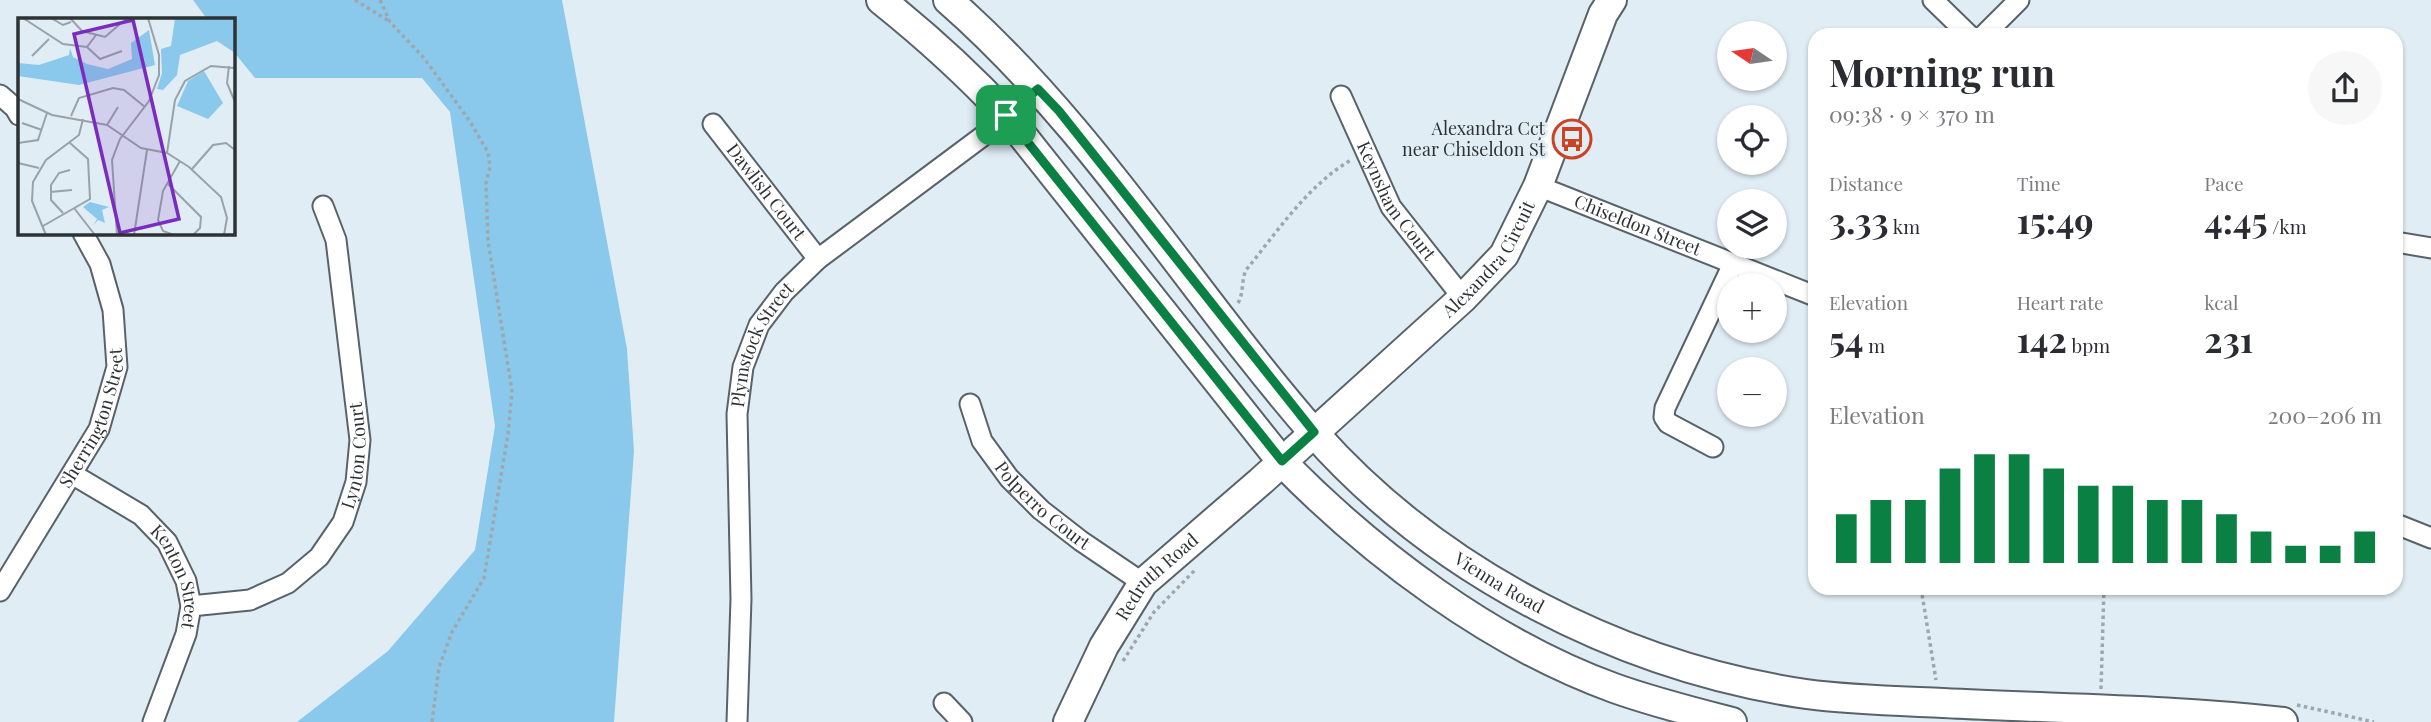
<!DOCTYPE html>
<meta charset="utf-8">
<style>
body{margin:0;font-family:"Playfair Display",serif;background:#f7f7f7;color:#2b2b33;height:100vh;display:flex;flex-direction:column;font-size:26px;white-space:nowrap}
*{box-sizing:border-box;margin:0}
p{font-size:23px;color:#7c7c81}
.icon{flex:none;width:38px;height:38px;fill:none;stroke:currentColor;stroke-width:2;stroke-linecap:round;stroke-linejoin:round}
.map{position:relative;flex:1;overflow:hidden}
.details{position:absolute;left:1808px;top:28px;width:595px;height:567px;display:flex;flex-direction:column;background:#fff;border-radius:21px;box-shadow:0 2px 5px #0004}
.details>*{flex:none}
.needle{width:46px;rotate:283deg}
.buttons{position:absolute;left:1717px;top:21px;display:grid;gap:14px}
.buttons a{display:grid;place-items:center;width:70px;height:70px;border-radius:50%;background:#fff;box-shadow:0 2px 5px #0004;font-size:35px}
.pin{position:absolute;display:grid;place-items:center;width:60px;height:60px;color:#fff;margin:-30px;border-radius:14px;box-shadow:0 4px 10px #0006}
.round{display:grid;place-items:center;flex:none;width:74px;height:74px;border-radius:37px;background:#f7f7f7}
.headline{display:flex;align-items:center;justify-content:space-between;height:119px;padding:0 21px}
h1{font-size:38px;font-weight:700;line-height:52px}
.stats{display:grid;grid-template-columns:repeat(3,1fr);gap:10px;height:119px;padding:7px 21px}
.stats div{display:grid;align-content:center}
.stats b{font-size:35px;font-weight:700}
.stats small{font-size:19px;font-weight:400}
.stats p{font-size:19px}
.chart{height:196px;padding:14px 21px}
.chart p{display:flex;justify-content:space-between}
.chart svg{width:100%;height:126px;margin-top:7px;stroke:#0b8043;stroke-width:6}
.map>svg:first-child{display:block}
.green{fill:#8ac9eb}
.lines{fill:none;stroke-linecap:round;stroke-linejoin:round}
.street-casing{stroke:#586369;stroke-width:23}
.secondary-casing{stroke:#586369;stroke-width:32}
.path{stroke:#9ea7ad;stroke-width:3.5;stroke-dasharray:3.5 3.5;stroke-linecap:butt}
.street{stroke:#fff;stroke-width:19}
.secondary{stroke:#fff;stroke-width:28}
.route-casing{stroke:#fff;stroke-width:14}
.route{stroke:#0b8043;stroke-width:9}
.labels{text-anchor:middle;stroke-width:6;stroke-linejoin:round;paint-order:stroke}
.poi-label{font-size:18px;fill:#2d3235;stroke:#e1edf5;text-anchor:end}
.street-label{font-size:18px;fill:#2d3235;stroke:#e1edf5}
.inset-road{fill:none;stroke:#99a2a8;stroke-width:2}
.view{fill:#7b2cbf;fill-opacity:0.15;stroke:#7b2cbf;stroke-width:3.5}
.inset-edge{fill:none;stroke:#2d3235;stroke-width:3.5}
</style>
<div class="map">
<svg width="2431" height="722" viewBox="0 0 2431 722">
<rect width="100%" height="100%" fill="#e1edf5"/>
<path class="green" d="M193,0H562L627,349L634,451L614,722H297L388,651L475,550L495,426L450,112L422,78H255L233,51V19H207Z"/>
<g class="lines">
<defs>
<g id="street">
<path d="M1933,0L1969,35"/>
<path d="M1984,35L2019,0"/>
<path d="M0,95L15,108L19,115"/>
<path id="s1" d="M1341,96L1391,207L1463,298"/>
<path id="s2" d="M713,124L818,259"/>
<path id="s3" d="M1538,186L1815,296"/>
<path d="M2396,242L2431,248"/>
<path id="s4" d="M970,404L982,441L1009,478L1041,510L1081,541L1143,583"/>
<path d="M1713,447L1668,423L1664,417L1665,408L1733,264"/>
<path id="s5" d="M72,474L141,515L167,542L186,581L191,606L186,634L153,722"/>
<path d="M2396,524L2431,538"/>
<path id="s6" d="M0,591L99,429L117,367L113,310L100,264L83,233"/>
<path id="s7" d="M191,606L250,600L288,583L319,557L343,522L356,482L360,440L336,240L323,206"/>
<path d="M944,703L962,722"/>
<path id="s8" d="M737,722L741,599L737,414L743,367L759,325L784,292L818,259L983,136L1039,89"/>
</g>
<g id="secondary">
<path d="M881,0C926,36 967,73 1006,115L1282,462C1372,554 1492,644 1614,688C1653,702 1693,712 1732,722"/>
<path id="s9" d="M948,0C1091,125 1190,291 1314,433C1438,573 1622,667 1806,694C1851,700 1898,701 1943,703C2057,709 2170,709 2283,722"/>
<path id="s10" d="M1068,722L1104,646L1143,583L1261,481L1463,298L1504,255L1538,186L1603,14L1612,0"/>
</g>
</defs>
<use href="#street" class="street-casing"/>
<use href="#secondary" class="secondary-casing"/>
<path class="path" d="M355,0L389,21
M380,0L390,22L424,58L469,120L488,152L490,167L486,183L488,241L512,391L508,434L484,578L452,632L439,667L432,722
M1238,303C1244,293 1241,281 1246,270C1277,232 1308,185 1351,160
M1921,588L1936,680
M1123,661L1154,612L1196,569
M2101,689L2104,588
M2297,705L2374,722"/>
<use href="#street" class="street"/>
<use href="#secondary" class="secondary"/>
</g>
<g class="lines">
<defs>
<path id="route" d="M1038,89L1059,111L1314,432L1282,461L1006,115Z"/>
</defs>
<use href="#route" class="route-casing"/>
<use href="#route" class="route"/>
</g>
<defs>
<symbol id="bus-ring" viewBox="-11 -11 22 22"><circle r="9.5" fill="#e1edf5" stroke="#cc4222" stroke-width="1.5"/><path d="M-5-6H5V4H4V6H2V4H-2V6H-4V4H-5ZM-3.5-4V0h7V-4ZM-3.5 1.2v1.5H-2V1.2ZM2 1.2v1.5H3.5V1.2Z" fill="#cc4222"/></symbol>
</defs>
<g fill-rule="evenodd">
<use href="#bus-ring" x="1550" y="117" width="44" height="44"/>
</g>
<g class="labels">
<g class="poi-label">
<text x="1545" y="135">Alexandra Cct<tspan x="1545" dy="21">near Chiseldon St</tspan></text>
</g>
<g class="street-label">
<text dy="6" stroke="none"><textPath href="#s2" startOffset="86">Dawlish Court</textPath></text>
<text dy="6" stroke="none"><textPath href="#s1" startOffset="119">Keynsham Court</textPath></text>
<text dy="6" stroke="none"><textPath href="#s3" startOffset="107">Chiseldon Street</textPath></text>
<text dy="6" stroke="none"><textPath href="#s10" startOffset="634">Alexandra Circuit</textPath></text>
<text dy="6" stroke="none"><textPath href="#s8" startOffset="383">Plymstock Street</textPath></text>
<text dy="6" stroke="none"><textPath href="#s6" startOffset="198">Sherrington Street</textPath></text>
<text dy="6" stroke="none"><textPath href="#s7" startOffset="252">Lynton Court</textPath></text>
<text dy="6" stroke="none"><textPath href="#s4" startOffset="128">Polperro Court</textPath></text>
<text dy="6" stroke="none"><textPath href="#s10" startOffset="172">Redruth Road</textPath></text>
<text dy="6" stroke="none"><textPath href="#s5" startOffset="154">Kenton Street</textPath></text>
<text dy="6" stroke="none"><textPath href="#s9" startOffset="807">Vienna Road</textPath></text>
</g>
</g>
<g transform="translate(18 18)">
<rect width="217" height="217" fill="#e1edf5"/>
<path d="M157,0H217V35L199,23L162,37L159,57L145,72L139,71L144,55L143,31L153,28ZM131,12L137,47L61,67L0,58V45L21,47L51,37L52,30L55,39L69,46L90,51L114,41L113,25ZM186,53L205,85L190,101L159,88L170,63ZM72,184L91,189L84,192L87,205L80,202L75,208L79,201L65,189Z" fill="#8ac9eb"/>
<path class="inset-road" d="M5,0L45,26L69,29L78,17M33,0L45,7L53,4M52,0L64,13L87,19L109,0M69,29L82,41L104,33M14,38L31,21M211,48L209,65L217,84M0,81L34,97L89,107L123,130L149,135L171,149L203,179L209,200L206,217M53,98L61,80L95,70L106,72L127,89M4,105L24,112M89,107L100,89M0,125L20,122L29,95M149,135L157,82L167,63L193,48L217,50M0,145L21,150M174,151L195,127L208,125L217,132M149,165L183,199L182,210L175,217M32,174L54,172M56,190L77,217M45,195L33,182V167L41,155L52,152M25,208L72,181L70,141L52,125M28,217L14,183L15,164L28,142L61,117L65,101M99,217L94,142L102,121L131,83L141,57V37L130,0M116,217L129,132M156,217L145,213L140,202L145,173L162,143"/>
<path class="view" d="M115,2L161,201L102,215L56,16Z"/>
<rect width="217" height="217" class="inset-edge"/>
</g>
</svg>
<div class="buttons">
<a><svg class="needle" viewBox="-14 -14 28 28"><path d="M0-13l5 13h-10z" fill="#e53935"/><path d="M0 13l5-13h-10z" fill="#7c7c81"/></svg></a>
<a><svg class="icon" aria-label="locate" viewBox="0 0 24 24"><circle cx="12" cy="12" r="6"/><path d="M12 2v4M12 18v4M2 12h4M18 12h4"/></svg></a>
<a><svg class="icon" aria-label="layers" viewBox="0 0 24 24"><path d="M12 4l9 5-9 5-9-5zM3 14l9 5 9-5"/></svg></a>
<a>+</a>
<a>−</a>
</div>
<div class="pin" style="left:1006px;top:115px;background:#1e9e55"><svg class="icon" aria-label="arrive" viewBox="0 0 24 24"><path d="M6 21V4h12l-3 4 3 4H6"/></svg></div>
<section class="details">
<div class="headline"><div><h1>Morning run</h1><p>09:38 · 9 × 370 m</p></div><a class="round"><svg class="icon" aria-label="share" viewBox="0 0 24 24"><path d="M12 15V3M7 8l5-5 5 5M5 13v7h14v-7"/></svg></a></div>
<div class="stats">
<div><p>Distance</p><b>3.33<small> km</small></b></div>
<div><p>Time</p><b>15:49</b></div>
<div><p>Pace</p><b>4:45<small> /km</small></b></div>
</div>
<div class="stats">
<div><p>Elevation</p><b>54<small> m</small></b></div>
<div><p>Heart rate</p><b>142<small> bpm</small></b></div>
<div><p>kcal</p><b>231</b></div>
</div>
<div class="chart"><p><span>Elevation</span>200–206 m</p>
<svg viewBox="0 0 160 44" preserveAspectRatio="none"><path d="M5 44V27M15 44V22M25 44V22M35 44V11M45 44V6M55 44V6M65 44V11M75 44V17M85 44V17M95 44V22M105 44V22M115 44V27M125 44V33M135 44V38M145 44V38M155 44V33"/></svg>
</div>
</section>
</div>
